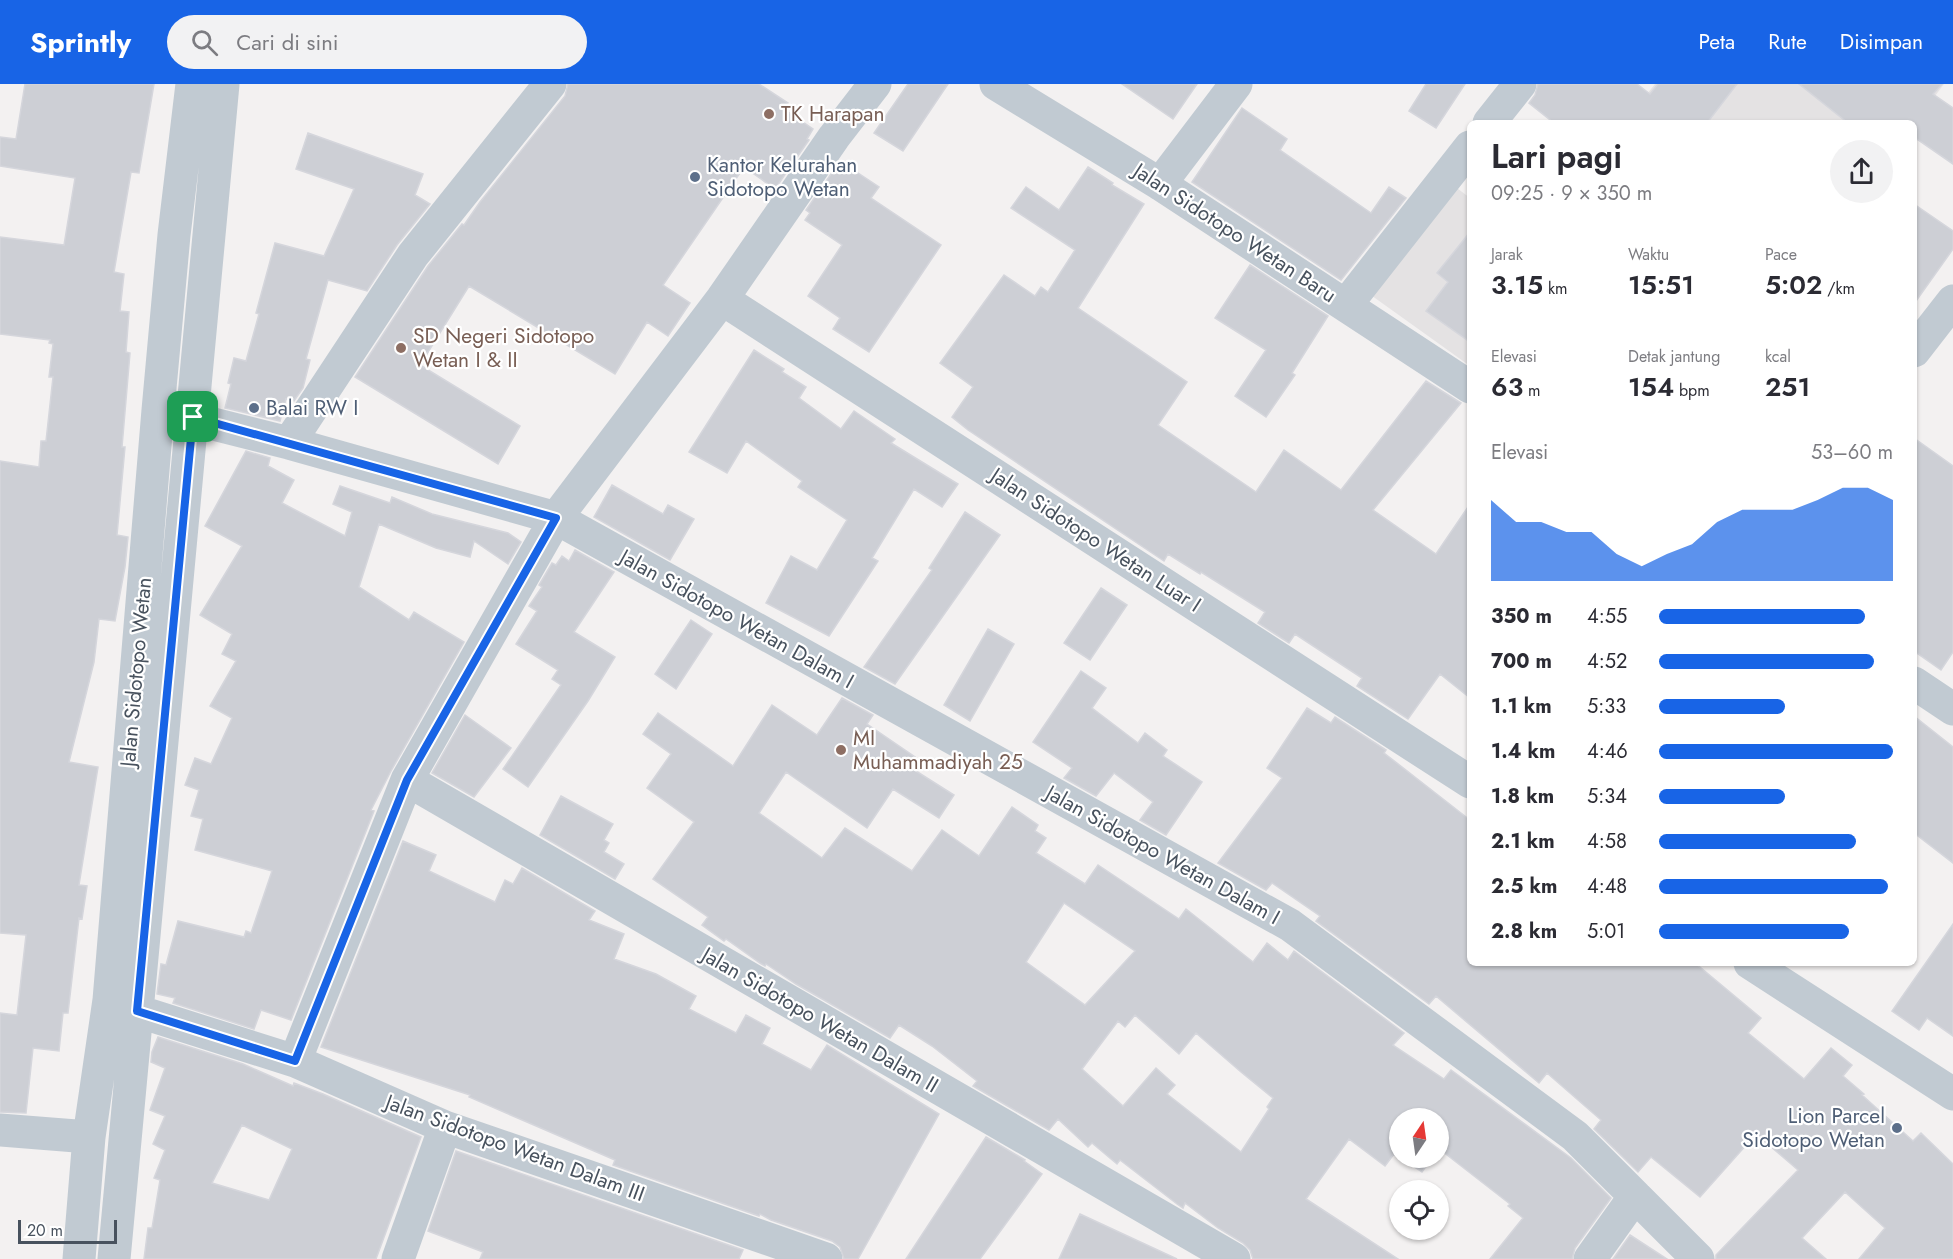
<!DOCTYPE html>
<html lang="id">
<meta charset="utf-8">
<style>
body{margin:0;font-family:Jost,sans-serif;background:#f2f2f3;color:#2b2b33;height:100vh;display:flex;flex-direction:column;font-size:22px;white-space:nowrap}
*{box-sizing:border-box;margin:0}
p{font-size:20px;color:#7c7c81}
.icon{flex:none;width:33px;height:33px;fill:none;stroke:currentColor;stroke-width:2;stroke-linecap:round;stroke-linejoin:round}
.map{position:relative;flex:1;overflow:hidden}
.sheet{position:absolute;left:1467px;top:36px;width:450px;height:846px;display:flex;flex-direction:column;background:#fff;border-radius:9px;box-shadow:0 2px 4px #0004}
.sheet>*{flex:none}
.needle{width:39px;rotate:13deg}
.fabs{position:absolute;left:1389px;top:1024px;display:grid;gap:12px}
.fabs a{display:grid;place-items:center;width:60px;height:60px;border-radius:50%;background:#fff;box-shadow:0 2px 4px #0004;font-size:30px}
.scale{position:absolute;left:18px;bottom:15px;width:99px;box-sizing:border-box;padding-left:6px;border:3px solid #48525e;border-top:0;font-size:16px;line-height:21px;white-space:nowrap;color:#48525e;-webkit-text-stroke:4px #fff;paint-order:stroke}
.pin{position:absolute;display:grid;place-items:center;width:51px;height:51px;color:#fff;margin:-26px;border-radius:12px;box-shadow:0 3px 9px #0006}
.round{display:grid;place-items:center;flex:none;width:63px;height:63px;border-radius:32px;background:#f2f2f3}
.headline{display:flex;align-items:center;justify-content:space-between;height:102px;padding:0 24px}
h1{font-size:33px;font-weight:600;line-height:45px}
.metrics{display:grid;grid-template-columns:repeat(3,1fr);gap:9px;height:102px;padding:6px 24px}
.metrics div{display:grid;align-content:center}
.metrics b{font-size:26px;font-weight:600}
.metrics small{font-size:16px;font-weight:400}
.metrics p{font-size:16px}
.chart{height:168px;padding:12px 24px}
.chart p{display:flex;justify-content:space-between}
.chart svg{width:100%;height:108px;margin-top:6px;fill:#1864e6;opacity:.7}
ul{padding:0 24px;list-style:none;font-size:20px}
li{display:grid;grid-template-columns:96px 72px 1fr;align-items:center;height:45px}
li i{height:15px;border-radius:8px;background:#1864e6}
header{display:flex;align-items:center;gap:36px;box-sizing:border-box;height:84px;padding:0 30px;background:#1864e6;color:#fff}
header strong{font-size:28px}
nav{display:flex;gap:33px;margin-inline-start:auto;font-size:21px}
.search{width:420px;height:54px;background:#f2f2f3;display:flex;align-items:center;gap:15px;box-sizing:border-box;padding:0 21px;border-radius:33px;color:#7c7c81;font-size:22px}
.map>svg:first-child{display:block}
.education{fill:#e4e2e3}
.building{fill:#cdcfd5;stroke:#d5d6dc;stroke-width:1.5;fill-rule:evenodd}
.lines{fill:none;stroke-linecap:round;stroke-linejoin:round}
.minor{stroke:#c1cad2;stroke-width:33}
.route-casing{stroke:#fff;stroke-width:12}
.route{stroke:#1864e6;stroke-width:8}
.education-dot{fill:#8d6e63;stroke:#fff;stroke-width:2}
.service-dot{fill:#5c6f8a;stroke:#fff;stroke-width:2}
.labels{text-anchor:middle;stroke-width:4.5;stroke-linejoin:round;paint-order:stroke}
.education-label{font-size:21px;fill:#785e54;stroke:#fff;text-anchor:start}
.service-label{font-size:21px;fill:#4e5e75;stroke:#fff;text-anchor:start}
.street-label{font-size:21px;fill:#48525e;stroke:#fff}
</style>
<header>
<strong>Sprintly</strong>
<div class="search"><svg class="icon" aria-label="search" viewBox="0 0 24 24"><circle cx="10" cy="10" r="6"/><path d="M15 15l6 6"/></svg>Cari di sini</div>
<nav><a>Peta</a><a>Rute</a><a>Disimpan</a></nav>
</header>
<div class="map">
<svg width="1953" height="1175" viewBox="0 0 1953 1175">
<rect width="100%" height="100%" fill="#f3f1f1"/>
<path class="education" d="M1655,0H1944L1914,40L1624,39Z
M1449,98L1470,114V282L1368,209Z"/>
<path class="building" d="M25,0H154L139,89L131,88L114,188L124,190L120,227L129,228L126,268L130,269L122,363H125L117,451L128,453L125,483L115,537L99,535L94,578L69,678L98,683L79,801L87,802L82,835L79,834L68,929H63L59,967L33,964L26,1029L0,1028V929L17,931L26,851L0,849V377L39,383L41,357H46L53,293H49L53,260L49,259L50,256L0,250V153L64,161L75,94L0,82V53L16,55Z
M568,0H759L788,19L784,25L813,45L807,55L809,56L775,105L744,83L663,201L690,219L668,252L647,238L615,290L469,202L420,281L520,342L498,380L355,293L428,182L462,140L464,141L480,118L565,12Z
M908,0H948L903,67L874,49Z
M1122,0H1197L1173,35Z
M1426,0H1465L1436,44L1409,27Z
M1538,0H1637L1650,10L1658,0H1737L1707,39H1554L1529,19L1535,11Z
M1799,0H1942L1933,10L1953,24V80L1914,53V39H1848Z
M1242,24L1287,55L1280,66L1371,129L1389,103L1406,114L1341,196L1192,98Z
M308,49L423,90L415,111L430,120L397,161L367,207L328,196L306,275L310,276L303,304L294,317L286,315L280,337L225,324L231,300L228,299L234,274L246,277L259,230L256,229L275,159L324,172L354,105L296,85Z
M840,77L879,103L871,114L941,161L869,268L833,245L840,234L808,212L842,161L805,136L810,129L806,126Z
M1088,83L1113,99L1112,101L1144,120L1078,224L1187,298L1158,341L1256,408L1284,366L1341,406L1426,297L1461,319L1373,426L1436,470L1470,420V614L1440,590L1408,635L1357,602L1362,594L1295,550L1289,559L1258,539L1265,528L1201,488L1200,490L1168,470L1164,477L968,346L952,333L973,303L940,279L1004,191L1035,212L1041,203L1048,208L1075,166L1011,124L1026,103L1059,126Z
M1914,120L1953,147V165L1914,220Z
M1470,148V258L1426,227L1448,198L1437,189Z
M1250,181L1328,232L1292,289L1295,291L1266,333L1235,312L1266,266L1215,234Z
M754,266L784,285L782,288L806,303L799,314L841,345L854,327L895,355L891,359L958,400L942,423L914,405L872,474L878,477L829,552L766,519L791,472L817,486L847,436L798,403L802,397L746,357L727,389L689,368Z
M1914,354L1953,382V568L1941,586L1914,567Z
M246,367L270,374L268,382L294,396L282,419L345,452L352,428L333,420L340,402L390,419L392,413L432,430L508,449L521,458L508,480L474,457L470,473L436,464L379,440L359,503L409,536L414,528L464,558L391,687L371,726L374,727L291,936L261,926L254,945L173,919L175,914L157,910L161,880L166,881L178,837L244,853L246,847L251,849L272,787L195,766L203,735L191,732L199,706L185,701L195,674L211,680L232,634L210,622L236,577L222,570L232,550L200,531L242,462L205,442Z
M612,401L663,430L668,421L694,435L670,476L594,433Z
M965,428L1000,451L895,600L864,583L932,486L929,484Z
M575,466L614,488L574,548L615,573L588,617L528,703L503,685L561,601L552,595L558,586L516,560L537,527L529,522L542,503L539,501L552,479L556,481L562,472L569,477Z
M1101,504L1127,521L1090,576L1064,559Z
M691,536L712,550L676,605L655,590Z
M988,545L1014,560L970,637L944,621Z
M1081,587L1106,604L1092,624L1138,659L1145,649L1167,666L1163,672L1202,698L1166,751L1140,736L1153,718L1114,689L1096,712L1064,694L1072,684L1033,658Z
M842,614L873,631L867,640L915,673L908,682L954,711L939,734L893,705L867,744L786,688L759,729L822,774L845,744L912,787L942,746L979,772L1012,723L1038,741L1035,747L1046,754L1036,769L1085,800L1098,781L1179,835L1186,825L1253,878L1267,859L1288,876L1294,867L1404,949L1393,961L1444,995L1451,986L1571,1074L1611,1114L1575,1164L1572,1175H1490L1523,1134L1508,1122L1510,1120L1438,1064V1035H1400V1073L1394,1070L1385,1082L1349,1055L1306,1115L1398,1175H1253L1250,1166L1243,1159L1218,1144L1185,1119L1183,1124L1177,1120L1120,1076L1117,1080L1092,1059L1088,1063L1058,1035L1049,1046L973,1002L977,997L932,962L899,941L890,954L796,900L766,880L765,882L760,879L726,855L724,857L702,841L708,833L653,795L694,738L647,704L671,670L643,650L658,629L733,682L772,621L817,651ZM1064,819L1135,867L1085,921L1026,878ZM1135,931L1179,970L1196,949L1241,988L1273,1014L1267,1023L1269,1025L1241,1068L1167,1010L1175,1001L1156,984L1123,1022L1082,985L1118,937L1125,943Z
M1307,624L1331,639L1335,633L1386,666L1384,669L1470,736V879H1695L1761,934L1748,949L1804,995L1831,964L1852,981L1843,992L1864,1010L1862,1011L1913,1057L1921,1049L1953,1080V1175H1859L1885,1144L1845,1108L1802,1154L1826,1175H1716V1171L1798,1086L1756,1050L1700,1113L1651,1073L1638,1088L1594,1045L1601,1036L1547,989L1539,999L1436,912L1429,920L1316,837L1320,832L1272,799L1266,806L1218,779L1282,694L1267,684Z
M465,631L511,664L474,713L432,689Z
M1914,632L1953,663V779L1914,749Z
M561,712L613,740L604,756L609,759L604,768L624,780L615,795L540,751Z
M403,757L436,771L429,787L495,818L505,796L513,800L522,784L595,827L589,836L624,850L614,875L656,890L696,912L689,925L736,949L746,931L770,944L762,960L811,986L827,961L939,1030L858,1175H844L840,1163L832,1157L771,1136L760,1130L759,1132L613,1081L615,1076L469,1013L470,1011L321,963Z
M1953,840V952L1927,934L1919,946L1892,927Z
M158,953L243,980L293,1002L294,999L323,1010L421,1053L376,1175H144L148,1144H152L160,1096L154,1094L165,1066L153,1060L165,1032L150,1026L165,984L151,978L152,968ZM242,1041L292,1065L269,1116L212,1099Z
M986,1053L1025,1076L1024,1077L1042,1090L980,1175H906Z
M456,1067L743,1166L739,1175H480L483,1168L428,1147Z
M1401,1074H1432L1422,1088Z
M1080,1130L1177,1175H1059Z
M1630,1151L1667,1175H1613Z"/>
<g class="lines">
<path class="minor" d="M996,0L1160,100L1470,303
M1489,39L1520,0
M1160,100L1236,0
M722,215L1470,698
M1346,221L1470,63
M1914,267L1953,217
M158,326L289,359L556,434L1290,841L1575,1052L1698,1175
M289,359L413,171L550,0
M1914,599L1953,625
M407,696L1234,1175
M1750,879L1953,1010
M137,927L295,977L445,1043L826,1175
M295,977L407,696L556,434L722,215L834,53L875,0
M0,1046L89,1053
M79,1175L89,1053L109,916L158,326L174,151L192,0
M114,1175L223,0
M398,1175L445,1043
M1590,1175L1635,1112"/>
</g>
<g class="lines">
<defs>
<path id="route" d="M193,333L556,434L407,696L295,977L137,927Z"/>
</defs>
<use href="#route" class="route-casing"/>
<use href="#route" class="route"/>
</g>
<g class="education-dot">
<circle cx="769" cy="30" r="6"/>
<circle cx="401" cy="264" r="6"/>
<circle cx="841" cy="666" r="6"/>
</g>
<g class="service-dot">
<circle cx="695" cy="93" r="6"/>
<circle cx="254" cy="324" r="6"/>
<circle cx="1897" cy="1044" r="6"/>
</g>
<g class="labels">
<g class="education-label">
<text x="781" y="37">TK Harapan</text>
<text x="413" y="259">SD Negeri Sidotopo<tspan x="413" dy="24">Wetan I &amp; II</tspan></text>
<text x="853" y="661">MI<tspan x="853" dy="24">Muhammadiyah 25</tspan></text>
</g>
<g class="service-label">
<text x="707" y="88">Kantor Kelurahan<tspan x="707" dy="24">Sidotopo Wetan</tspan></text>
<text x="266" y="331">Balai RW I</text>
<text x="1885" y="1039" text-anchor="end">Lion Parcel<tspan x="1885" dy="24">Sidotopo Wetan</tspan></text>
</g>
<g class="street-label">
<text transform="translate(1235 149) rotate(33)" y="7">Jalan Sidotopo Wetan Baru</text>
<text transform="translate(1096 456) rotate(33)" y="7">Jalan Sidotopo Wetan Luar I</text>
<text transform="translate(737 535) rotate(29)" y="7">Jalan Sidotopo Wetan Dalam I</text>
<text transform="translate(136 588) rotate(-85)" y="7">Jalan Sidotopo Wetan</text>
<text transform="translate(1163 771) rotate(29)" y="7">Jalan Sidotopo Wetan Dalam I</text>
<text transform="translate(820 936) rotate(30)" y="7">Jalan Sidotopo Wetan Dalam II</text>
<text transform="translate(515 1064) rotate(20)" y="7">Jalan Sidotopo Wetan Dalam III</text>
</g>
</g>
</svg>
<div class="fabs">
<a><svg class="needle" viewBox="-14 -14 28 28"><path d="M0-13l5 13h-10z" fill="#e53935"/><path d="M0 13l5-13h-10z" fill="#7c7c81"/></svg></a>
<a><svg class="icon" aria-label="locate" viewBox="0 0 24 24"><circle cx="12" cy="12" r="6"/><path d="M12 2v4M12 18v4M2 12h4M18 12h4"/></svg></a>
</div>
<div class="scale">20 m</div>
<div class="pin" style="left:193px;top:333px;background:#1e9e55"><svg class="icon" aria-label="arrive" viewBox="0 0 24 24"><path d="M6 21V4h12l-3 4 3 4H6"/></svg></div>
<section class="sheet">
<div class="headline"><div><h1>Lari pagi</h1><p>09:25 · 9 × 350 m</p></div><a class="round"><svg class="icon" aria-label="share" viewBox="0 0 24 24"><path d="M12 15V3M7 8l5-5 5 5M5 13v7h14v-7"/></svg></a></div>
<div class="metrics">
<div><p>Jarak</p><b>3.15<small> km</small></b></div>
<div><p>Waktu</p><b>15:51</b></div>
<div><p>Pace</p><b>5:02<small> /km</small></b></div>
</div>
<div class="metrics">
<div><p>Elevasi</p><b>63<small> m</small></b></div>
<div><p>Detak jantung</p><b>154<small> bpm</small></b></div>
<div><p>kcal</p><b>251</b></div>
</div>
<div class="chart"><p><span>Elevasi</span>53–60 m</p>
<svg viewBox="0 0 160 44" preserveAspectRatio="none"><path d="M0 44V11L10 20L20 20L30 24L40 24L50 33L60 38L70 33L80 29L90 20L100 15L110 15L120 15L130 11L140 6L150 6L160 11V44z"/></svg>
</div>
<ul>
<li><b>350 m</b>4:55<i style="width:88%"></i></li>
<li><b>700 m</b>4:52<i style="width:92%"></i></li>
<li><b>1.1 km</b>5:33<i style="width:54%"></i></li>
<li><b>1.4 km</b>4:46<i style="width:100%"></i></li>
<li><b>1.8 km</b>5:34<i style="width:54%"></i></li>
<li><b>2.1 km</b>4:58<i style="width:84%"></i></li>
<li><b>2.5 km</b>4:48<i style="width:98%"></i></li>
<li><b>2.8 km</b>5:01<i style="width:81%"></i></li>
</ul>
</section>
</div>
